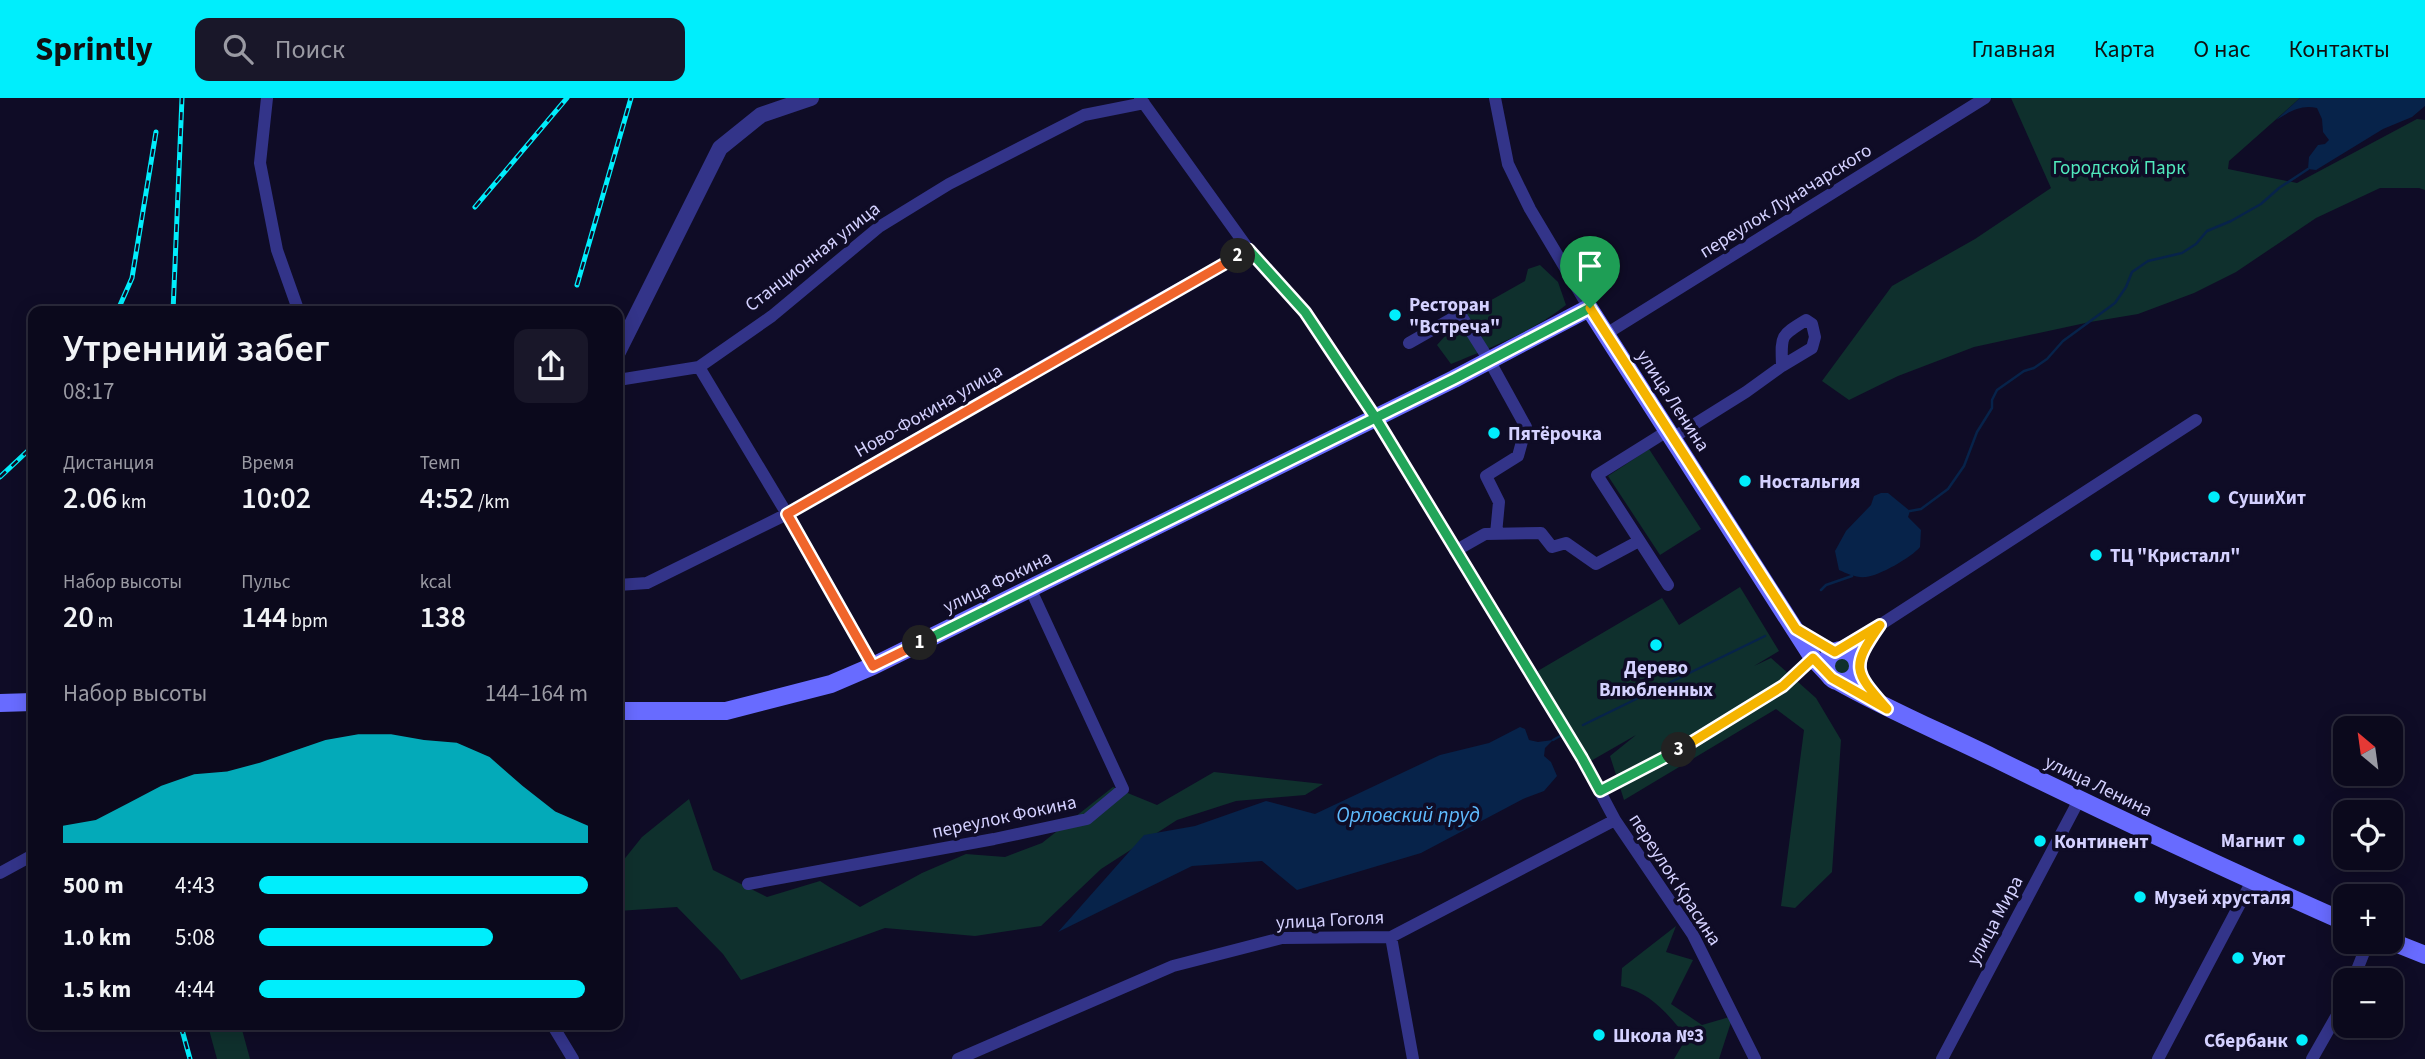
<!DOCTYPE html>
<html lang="ru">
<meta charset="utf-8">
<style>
body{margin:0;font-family:"Source Sans 3",sans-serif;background:#191729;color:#f1f3f6;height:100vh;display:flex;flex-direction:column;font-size:26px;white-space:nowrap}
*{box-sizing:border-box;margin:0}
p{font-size:23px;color:#9a9aa3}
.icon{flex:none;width:38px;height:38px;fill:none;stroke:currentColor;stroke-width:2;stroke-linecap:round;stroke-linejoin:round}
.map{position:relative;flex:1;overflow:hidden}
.sheet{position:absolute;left:28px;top:208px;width:595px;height:724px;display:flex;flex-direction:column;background:#0b091c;border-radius:14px;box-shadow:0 4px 18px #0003,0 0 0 2px #2b2a3b}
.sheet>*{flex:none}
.needle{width:46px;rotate:331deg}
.buttons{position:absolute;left:2333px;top:618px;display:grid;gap:14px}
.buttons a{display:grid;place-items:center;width:70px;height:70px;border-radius:14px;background:#0b091c;box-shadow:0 4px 18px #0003,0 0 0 2px #2b2a3b;font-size:35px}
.pin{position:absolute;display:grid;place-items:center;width:60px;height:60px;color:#fff;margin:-72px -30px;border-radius:50% 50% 50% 0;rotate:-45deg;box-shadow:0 0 7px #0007}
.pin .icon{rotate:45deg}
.km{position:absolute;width:35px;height:35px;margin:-18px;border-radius:50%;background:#222;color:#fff;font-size:19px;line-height:35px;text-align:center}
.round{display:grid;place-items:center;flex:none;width:74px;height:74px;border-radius:14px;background:#191729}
.headline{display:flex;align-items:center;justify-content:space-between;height:119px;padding:0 35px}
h1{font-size:38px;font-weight:600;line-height:52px}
.figures{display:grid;grid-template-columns:repeat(3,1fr);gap:10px;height:119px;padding:7px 35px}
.figures div{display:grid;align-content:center}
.figures b{font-size:30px;font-weight:600}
.figures small{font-size:19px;font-weight:400}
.figures p{font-size:19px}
.chart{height:196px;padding:14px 35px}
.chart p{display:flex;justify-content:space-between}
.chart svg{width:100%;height:126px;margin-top:7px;fill:#00eefc;opacity:.7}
ul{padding:0 35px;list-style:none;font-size:23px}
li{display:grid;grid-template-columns:112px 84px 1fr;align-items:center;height:52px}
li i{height:18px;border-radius:9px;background:#00eefc}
header{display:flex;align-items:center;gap:42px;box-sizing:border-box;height:98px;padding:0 35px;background:#00eefc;color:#111}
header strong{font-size:33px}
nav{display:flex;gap:38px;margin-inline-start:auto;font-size:24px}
.search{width:490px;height:63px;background:#191729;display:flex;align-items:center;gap:18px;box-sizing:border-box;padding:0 24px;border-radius:14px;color:#9a9aa3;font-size:26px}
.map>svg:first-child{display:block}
.green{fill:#0f302d}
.water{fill:#07234a}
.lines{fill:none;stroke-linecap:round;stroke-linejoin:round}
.stream{stroke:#07234a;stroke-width:2.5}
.minor{stroke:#333489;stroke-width:12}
.tertiary{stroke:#333489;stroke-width:16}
.secondary{stroke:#686bff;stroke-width:18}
.rail-casing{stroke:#00eefc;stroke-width:5}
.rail{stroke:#0f0c26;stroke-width:2.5;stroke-dasharray:8;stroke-linecap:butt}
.split-1-casing{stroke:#fff;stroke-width:14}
.split-2-casing{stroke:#fff;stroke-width:14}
.split-3-casing{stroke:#fff;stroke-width:14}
.split-4-casing{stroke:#fff;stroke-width:14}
.split-1{stroke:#22a559;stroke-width:9}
.split-2{stroke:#f0652b;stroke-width:9}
.split-3{stroke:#22a559;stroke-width:9}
.split-4{stroke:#f5b400;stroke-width:9}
.poi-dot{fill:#00eefc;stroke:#0f0c26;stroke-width:2.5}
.labels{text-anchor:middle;stroke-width:7;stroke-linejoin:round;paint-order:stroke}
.park-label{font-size:19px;fill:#51eabd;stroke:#0f0c26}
.street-label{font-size:19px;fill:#d4d1ff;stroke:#0f0c26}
.poi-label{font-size:19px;font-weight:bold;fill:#d4d1ff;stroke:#0f0c26;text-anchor:start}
.water-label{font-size:21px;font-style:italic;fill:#5fbcff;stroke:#0f0c26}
</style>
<header>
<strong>Sprintly</strong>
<div class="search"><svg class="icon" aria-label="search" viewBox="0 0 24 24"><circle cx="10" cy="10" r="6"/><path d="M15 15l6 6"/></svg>Поиск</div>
<nav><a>Главная</a><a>Карта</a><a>О нас</a><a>Контакты</a></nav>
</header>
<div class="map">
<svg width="2425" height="961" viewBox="0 0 2425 961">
<rect width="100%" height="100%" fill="#0f0c26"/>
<path class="green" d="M2011,0H2300L2229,63L2228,71L2297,85L2417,21L2425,22V92L2419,90H2380L2316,120L2236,174L2194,195L2138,216L2090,224L1974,249L1898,278L1849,302L1822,283L1892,188L1975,141L2051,90Z
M1540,167L1558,184L1566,207C1532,234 1490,250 1451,266L1437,247L1463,218L1525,183L1528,171Z
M1649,351L1701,431L1660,457L1608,378Z
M1740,489L1779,553L1754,568L1771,560L1816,600L1841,642L1832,774L1795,810L1781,808L1804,632L1776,611L1624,702L1610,658L1636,637L1589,664L1536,574L1662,500L1679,527Z
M1834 569a9 9 0 1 1 18 0a9 9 0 1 1-18 0Z
M1214,674L1323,686L1305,697L1236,703L1177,722L1101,771L1041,828L975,838L885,830L741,882L723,856L677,809L618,813V769L642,739L689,701L713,772L767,799L820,783L860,809L922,775L966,756L1005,759L1042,745L1113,689L1157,707Z
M1676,828L1666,854L1693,862L1671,906L1702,927L1733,918L1719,961H1674L1687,939C1667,916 1652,895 1621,888L1622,870Z
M208,928H241L250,961H217Z"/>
<path class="water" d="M2300,0H2425V8L2412,19L2383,31L2316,72L2308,71L2309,59L2318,47L2325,46L2329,42L2323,34L2322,21L2317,10C2301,6 2289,14 2276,22Z
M1881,395H1888L1910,413L1908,419L1921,432L1920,449C1912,459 1879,478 1866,479C1856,480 1848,476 1839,472L1835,453L1846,433L1871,407L1874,398Z
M1520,629L1525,631L1529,642L1538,644L1553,642L1545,650L1544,658L1551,664L1557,678L1544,693L1523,701L1421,755L1297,792L1262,763L1192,768L1058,834L1144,737L1195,728L1266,703L1315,716L1440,657L1489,645Z"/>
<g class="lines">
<path class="stream" d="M1910,413L1921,411L1948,391L1964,368L1977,334L1992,310V302L1997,292L2024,273L2034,270L2047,261L2063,243L2115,205L2126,189L2132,174L2148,163L2182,155L2196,146L2207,133L2231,123L2261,106L2279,90L2308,71
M1821,492L1826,487L1852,478
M1583,627L1765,538
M1553,642L1562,637"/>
<path class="minor" d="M267,0L260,65L277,152L299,214
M1140,0L1249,152L1305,214L1375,319L1582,660L1615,722L1693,837L1755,961
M1495,0L1508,66L1530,111L1589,210
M1606,236L1985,0
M1409,245L1460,216L1489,262L1526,329L1518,358L1486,378L1499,404L1496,436
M699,269L787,416L873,568
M618,282L699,269L772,218L879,129L949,86L1084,17L1144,5
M1674,339L1746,294L1782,268L1812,250L1815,239L1812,226L1806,222C1780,238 1781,237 1782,268
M1455,453L1485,436L1541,435L1552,449L1566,445L1596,466L1639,443
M618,487L647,485L787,416L1126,220L1249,152
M1668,487L1597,377L1669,332
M1835,553L1880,527L2196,322
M1858,564L1864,551L1878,531
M1600,693L1673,656L1783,588L1813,560
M0,775L33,757
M748,786L994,741L1087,721L1123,691L1030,490
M1391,839L1413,961
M2353,882L2368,844
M553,928L573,961
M958,961L1173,868L1282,840L1391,839L1615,722
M1942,961L2079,702
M2158,961L2252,783
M2312,961L2345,903"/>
<path class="tertiary" d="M618,254L720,50L761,17L811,0"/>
<path class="secondary" d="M1826 568a16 16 0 1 1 32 0a16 16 0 1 1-32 0Z
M1837,583C1888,612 1941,634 1994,660C2110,717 2227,772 2345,824
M0,605L33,604
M618,613H726L831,586L873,568L1454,281L1589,210L1813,560L1829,577
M2390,843L2425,857"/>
<defs>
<path id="rail" d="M475,109L567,0
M577,187L631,0
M117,214L132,180L156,34
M173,214L182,0
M0,379L33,348
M181,928L190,961"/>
</defs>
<use href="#rail" class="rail-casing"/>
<use href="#rail" class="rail"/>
</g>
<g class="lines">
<defs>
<path id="split-1" d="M920,545L1454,281L1590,210"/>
<path id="split-2" d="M920,545L873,568L787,416L1238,158"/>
<path id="split-3" d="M1238,158L1249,152L1305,214L1375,319L1582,660L1600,693L1679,652"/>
<path id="split-4" d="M1590,210L1796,531L1835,554L1880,527C1850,570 1854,573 1887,611L1832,580L1813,560L1783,588L1679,652"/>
</defs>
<use href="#split-1" class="split-1-casing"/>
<use href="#split-2" class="split-2-casing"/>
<use href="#split-3" class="split-3-casing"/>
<use href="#split-4" class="split-4-casing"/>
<use href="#split-1" class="split-1"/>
<use href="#split-2" class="split-2"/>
<use href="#split-3" class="split-3"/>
<use href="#split-4" class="split-4"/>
</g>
<g class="poi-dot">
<circle cx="1395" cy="217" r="7"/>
<circle cx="1494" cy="335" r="7"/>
<circle cx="1745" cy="383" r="7"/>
<circle cx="2214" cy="399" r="7"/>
<circle cx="2096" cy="457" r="7"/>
<circle cx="1656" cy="547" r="7"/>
<circle cx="2299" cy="742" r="7"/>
<circle cx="2040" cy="743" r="7"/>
<circle cx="2140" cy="799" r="7"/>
<circle cx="2238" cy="860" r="7"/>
<circle cx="1599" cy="937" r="7"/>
<circle cx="2302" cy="942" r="7"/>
</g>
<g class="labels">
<g class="park-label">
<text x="2119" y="76">Городской Парк</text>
</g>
<g class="street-label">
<text transform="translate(1785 102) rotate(-32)" y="7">переулок Луначарского</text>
<text transform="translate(812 158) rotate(-38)" y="7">Станционная улица</text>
<text transform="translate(1674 302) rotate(57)" y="7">улица Ленина</text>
<text transform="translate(928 312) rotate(-30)" y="7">Ново-Фокина улица</text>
<text transform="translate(997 483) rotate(-26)" y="7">улица Фокина</text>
<text transform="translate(2099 687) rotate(26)" y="7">улица Ленина</text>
<text transform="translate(1004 718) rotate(-12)" y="7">переулок Фокина</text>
<text transform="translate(1676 781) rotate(57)" y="7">переулок Красина</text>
<text transform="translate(1330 821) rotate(-3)" y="7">улица Гоголя</text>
<text transform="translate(1994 822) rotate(-62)" y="7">улица Мира</text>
</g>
<g class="poi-label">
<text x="1409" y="213">Ресторан<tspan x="1409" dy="22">"Встреча"</tspan></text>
<text x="1508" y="342">Пятёрочка</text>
<text x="1759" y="390">Ностальгия</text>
<text x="2228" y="406">СушиХит</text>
<text x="2110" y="464">ТЦ "Кристалл"</text>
<text x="1656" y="576" text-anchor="middle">Дерево<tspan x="1656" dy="22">Влюбленных</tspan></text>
<text x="2285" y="749" text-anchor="end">Магнит</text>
<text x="2054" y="750">Континент</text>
<text x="2154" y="806">Музей хрусталя</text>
<text x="2252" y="867">Уют</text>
<text x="1613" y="944">Школа №3</text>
<text x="2288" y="949" text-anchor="end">Сбербанк</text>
</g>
<g class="water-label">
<text x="1408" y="724">Орловский пруд</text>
</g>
</g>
</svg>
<div class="buttons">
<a><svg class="needle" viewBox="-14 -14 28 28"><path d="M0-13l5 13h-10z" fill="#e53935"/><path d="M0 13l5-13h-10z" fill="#9a9aa3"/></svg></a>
<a><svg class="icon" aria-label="locate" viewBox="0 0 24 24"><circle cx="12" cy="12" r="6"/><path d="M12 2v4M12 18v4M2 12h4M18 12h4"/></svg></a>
<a>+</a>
<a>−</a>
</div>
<div class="pin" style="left:1590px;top:210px;background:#1e9e55"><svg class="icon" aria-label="arrive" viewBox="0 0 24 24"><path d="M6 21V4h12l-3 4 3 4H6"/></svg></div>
<b class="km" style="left:920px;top:545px">1</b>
<b class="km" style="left:1238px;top:158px">2</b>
<b class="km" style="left:1679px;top:652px">3</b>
<section class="sheet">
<div class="headline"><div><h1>Утренний забег</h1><p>08:17</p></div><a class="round"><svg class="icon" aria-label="share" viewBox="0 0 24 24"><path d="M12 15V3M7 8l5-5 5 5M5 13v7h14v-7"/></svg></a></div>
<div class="figures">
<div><p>Дистанция</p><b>2.06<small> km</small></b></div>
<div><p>Время</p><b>10:02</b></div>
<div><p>Темп</p><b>4:52<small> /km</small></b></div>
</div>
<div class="figures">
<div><p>Набор высоты</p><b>20<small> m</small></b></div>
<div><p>Пульс</p><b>144<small> bpm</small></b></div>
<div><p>kcal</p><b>138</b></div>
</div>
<div class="chart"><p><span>Набор высоты</span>144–164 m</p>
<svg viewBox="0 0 160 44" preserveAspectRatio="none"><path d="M0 44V38L10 36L20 30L30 24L40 20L50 19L60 16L70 12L80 8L90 6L100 6L110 8L120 9L130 14L140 24L150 33L160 38V44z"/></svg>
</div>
<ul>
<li><b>500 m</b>4:43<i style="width:100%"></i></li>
<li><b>1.0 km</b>5:08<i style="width:71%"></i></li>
<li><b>1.5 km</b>4:44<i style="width:99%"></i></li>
</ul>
</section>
</div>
